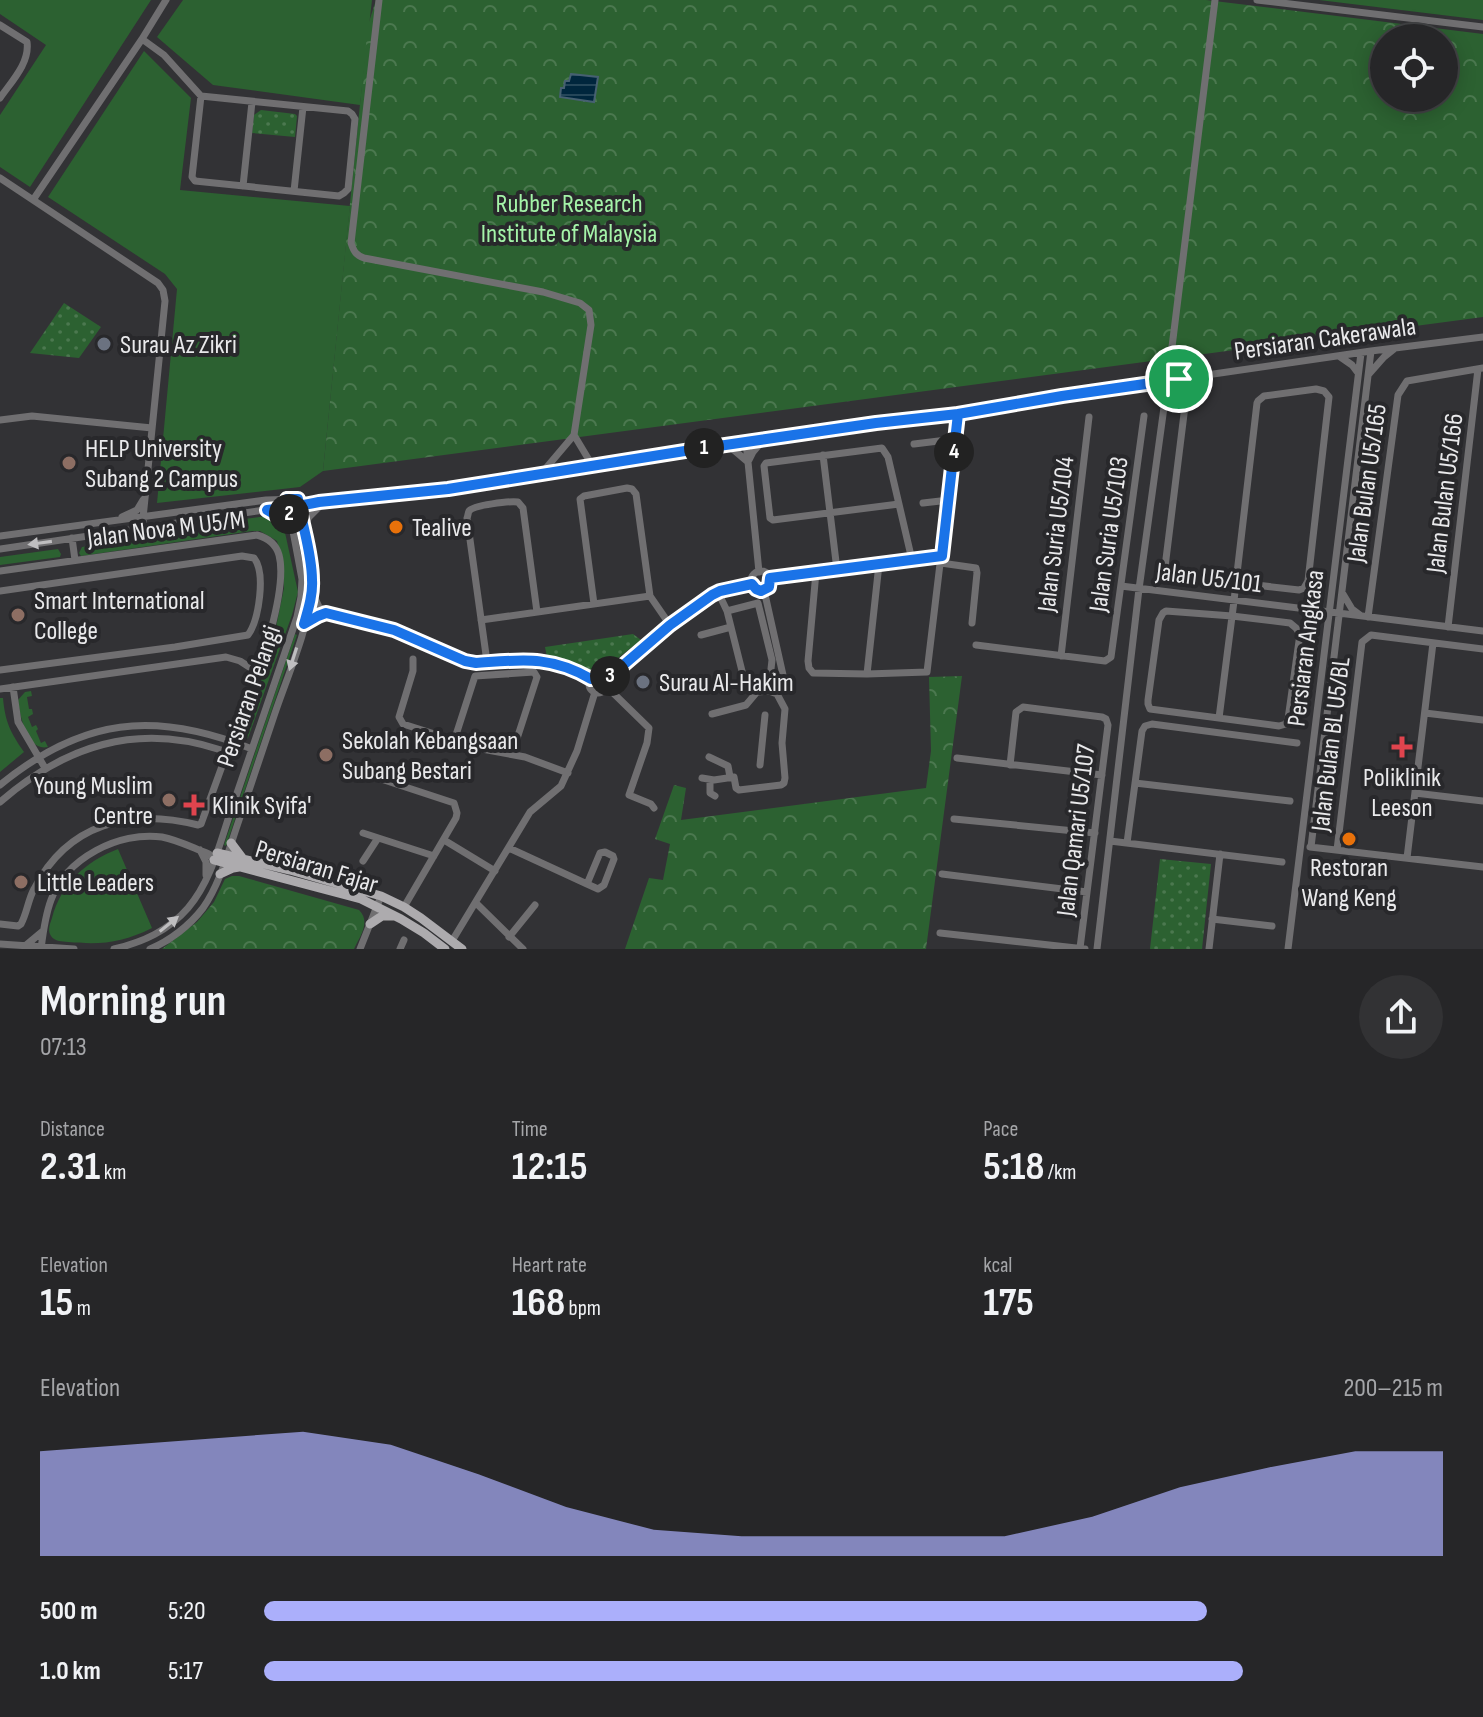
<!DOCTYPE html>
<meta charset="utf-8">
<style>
body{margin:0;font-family:"Sofia Sans Condensed",sans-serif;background:#323234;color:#f1f3f6;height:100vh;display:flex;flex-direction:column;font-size:30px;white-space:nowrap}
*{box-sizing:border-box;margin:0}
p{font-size:26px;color:#a4a5a8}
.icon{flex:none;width:44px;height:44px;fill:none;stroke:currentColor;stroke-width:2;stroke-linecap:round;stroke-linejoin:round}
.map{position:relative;height:949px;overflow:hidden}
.side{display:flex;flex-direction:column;background:#262628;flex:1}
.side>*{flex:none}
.buttons{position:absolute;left:1370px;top:24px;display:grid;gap:16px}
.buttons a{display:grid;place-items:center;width:88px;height:88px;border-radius:50%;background:#262628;box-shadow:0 4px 20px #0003,0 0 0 2px #424345;font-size:40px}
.pin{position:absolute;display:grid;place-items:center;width:68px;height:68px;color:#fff;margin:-34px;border:4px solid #fff;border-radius:50%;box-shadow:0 2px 8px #0007}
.km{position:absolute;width:40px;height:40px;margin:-20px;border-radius:50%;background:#222;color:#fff;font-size:22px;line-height:40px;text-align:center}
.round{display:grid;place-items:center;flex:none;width:84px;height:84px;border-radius:42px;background:#323234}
.summary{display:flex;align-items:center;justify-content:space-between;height:136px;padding:0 40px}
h1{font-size:44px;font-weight:700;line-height:60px}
.stats{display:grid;grid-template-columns:repeat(3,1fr);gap:12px;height:136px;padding:8px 40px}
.stats div{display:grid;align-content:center}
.stats b{font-size:40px;font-weight:700}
.stats small{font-size:22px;font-weight:400}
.stats p{font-size:22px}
.chart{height:224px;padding:16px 40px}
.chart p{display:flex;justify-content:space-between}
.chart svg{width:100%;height:144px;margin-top:8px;fill:#abaffb;opacity:.7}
ul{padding:0 40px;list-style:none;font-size:26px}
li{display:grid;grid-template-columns:128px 96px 1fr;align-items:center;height:60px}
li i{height:20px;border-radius:10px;background:#abaffb}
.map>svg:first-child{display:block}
.grass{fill:#2c6131}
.forest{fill:url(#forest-crowns);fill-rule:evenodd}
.park{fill:url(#park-dots)}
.water{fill:url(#water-rules);stroke:#466071;stroke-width:2}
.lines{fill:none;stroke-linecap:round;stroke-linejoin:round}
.minor{stroke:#706f71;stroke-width:7}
.major{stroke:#adabae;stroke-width:9}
.oneway{fill:#bfbec0}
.route-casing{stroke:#fff;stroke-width:16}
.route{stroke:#1a73e8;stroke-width:10}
.worship-dot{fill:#6b7280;stroke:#28282b;stroke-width:3}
.education-dot{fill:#8d6e63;stroke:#28282b;stroke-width:3}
.food-dot{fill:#e8710a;stroke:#28282b;stroke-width:3}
.health-dot{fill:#e0444e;stroke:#28282b;stroke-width:3}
.labels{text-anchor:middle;stroke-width:8;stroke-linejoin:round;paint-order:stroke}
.park-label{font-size:26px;fill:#a4f3a8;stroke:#28282b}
.street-label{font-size:26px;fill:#e9e9eb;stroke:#28282b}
.poi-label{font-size:26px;fill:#e9e9eb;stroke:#28282b;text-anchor:start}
</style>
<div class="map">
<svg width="1483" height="949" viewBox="0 0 1483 949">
<defs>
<pattern id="forest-crowns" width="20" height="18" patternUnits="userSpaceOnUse" patternTransform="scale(2)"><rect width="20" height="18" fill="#2c6131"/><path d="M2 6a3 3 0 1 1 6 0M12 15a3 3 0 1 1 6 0" fill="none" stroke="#4b784f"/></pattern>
<pattern id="park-dots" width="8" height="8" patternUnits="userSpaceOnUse" patternTransform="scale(2)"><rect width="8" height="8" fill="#2c6131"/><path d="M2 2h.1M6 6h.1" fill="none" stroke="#4b784f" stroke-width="1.8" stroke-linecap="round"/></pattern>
<pattern id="water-rules" width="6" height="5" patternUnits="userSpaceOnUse" patternTransform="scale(2)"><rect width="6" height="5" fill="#00263d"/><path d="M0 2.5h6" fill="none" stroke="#254659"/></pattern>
</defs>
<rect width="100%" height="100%" fill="#323235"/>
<path class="grass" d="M0,0H151L30,187L0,167V115L46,45L0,14Z
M183,0H372L360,105L213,85L157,37Z
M1319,0H1483V20Z
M144,51L191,98L180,190L350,206L323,471L300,487L157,503L177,289L165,274L48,197Z
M267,516L272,517L284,528L298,592L292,615L248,738L245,740L241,738L265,669L276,627L284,588L282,560L277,541L260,531H252L81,556L79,553L82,547L136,539L167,529Z
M58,549L61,554L60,557L0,565V557Z
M295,634L297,635L226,846L224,845Z
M31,691L32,696L27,697L29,709H32L33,714L28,717L32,727L36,725L38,729L36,731L41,743L45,741L48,747C27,752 20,716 18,700L25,692Z
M0,698H3C5,721 10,732 24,752L0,772Z
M118,849L152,928C122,943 101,945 68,942C62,941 55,942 51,936C47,930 50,924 52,918C61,884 86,861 118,849Z"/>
<path class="forest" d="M376,0H1206L1483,34V317L323,471L368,25ZM1384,38H1444V98H1384Z
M962,676L926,949H625L649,878L663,880L670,844L655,839L674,785L686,788L681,820L926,788L931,751L929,677Z
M232,876H239L359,910C371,922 360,936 354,949H162L197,922L214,902L225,879Z"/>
<path class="park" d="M261,110L295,114L297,116L295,137L252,133L254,115Z
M64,303L101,327L79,358L30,353Z
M633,634L641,640L604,669L586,670L547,657L545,647Z
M1160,859L1211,864L1202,949H1150Z"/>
<path class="water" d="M571,74L598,77L594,102L560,97L561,88H564L565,81H569Z"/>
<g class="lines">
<path class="minor" d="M379,0L351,243C354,252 356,255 364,258L543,292L580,303L589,310L591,325L574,435L541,474
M1257,0L1483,27
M0,25L27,42C30,63 11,82 0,98
M142,39L164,55L201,96L348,111L352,114L355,119L348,189L344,193L339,196L195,181L192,177L201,96
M0,178L158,283L163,290L165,301L143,518L144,529
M243,186L252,102
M294,191L303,107
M33,200L142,39L166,0
M1339,356L1352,365L1358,373
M1369,374L1384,357L1394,349
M1160,382L1171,355L1215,0
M1185,406L1165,567L1169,575L1299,590L1304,588L1308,581L1329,397L1324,391L1316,389L1264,396L1258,401L1257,403L1236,582L1234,601L1219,718
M0,420L32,416L152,428
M574,435L592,465
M746,442L759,572
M914,444L955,439
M728,445L748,462
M823,455L837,570
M749,460L753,452L764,439
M923,503L949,500
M899,504L773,520L770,518L764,466L766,463L882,448L888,457L912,560
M269,511L291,524
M122,517L137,510L143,500
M304,527L309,517L323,503
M0,536L266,500L298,499L316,502
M72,538L75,560
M0,549L319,502L448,489L691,450L876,423L958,414L1062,396L1179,379L1371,351L1483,337
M941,563L976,568L977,573L972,623
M0,571L257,535C268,538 276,544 279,555C290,596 248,700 234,742
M751 581a10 10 0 1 1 20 0a10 10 0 1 1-20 0Z
M816,572L808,661L809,668L813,673L867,674L927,672L958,414
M770,578L942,556
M1121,586L1483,631
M764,590L783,675V682L777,694
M0,591L242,556L254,558C266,573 259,620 248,635L175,647L0,670
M718,592L727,611L745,683L770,678L772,660L758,603L727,611
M313,594L319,607L326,613L394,630L465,661L476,663C519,660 552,656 591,679
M1343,594L1352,609L1360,615
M594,604L580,499L584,496L627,488L632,489L636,494L650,596L670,625
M1166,611L1232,616L1290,623L1296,628L1300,634L1288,719L1286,724L1279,726L1150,709L1148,704V700L1159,620L1163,613Z
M1368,617L1398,395L1407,381L1483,368
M481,620L650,596
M304,624L326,613
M1448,627L1478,369
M701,635L731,627
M976,645L1105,661L1111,657L1144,416
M1061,656L1089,417
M413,659V671L399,717L403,724L482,749L525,757L568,773
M487,662L467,518C468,516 468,513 469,511C473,505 510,501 518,502L523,508L537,612
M867,674L879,564
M589 684a9 9 0 1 1 18 0a9 9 0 1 1-18 0Z
M606,680L670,625L712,595L720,591L752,584
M13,687L18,722L45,768
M607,687L649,728L647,743L629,795L651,804L654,808
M0,689L226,657L240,661L257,672
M1425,713L1483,720
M454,741L475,676L534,672L537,677L512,754
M709,757L728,766L730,777
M957,758L1102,775
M760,765L765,715
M1010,765L1016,712L1023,707L1102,717L1106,719L1108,725L1080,948
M378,778L454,803L457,813L456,818L404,907
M702,778L714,780L734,777L736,788L739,790L781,785L784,783L785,778L782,743L785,709L777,694L769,691L757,692L746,705L712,714
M710,780V793L715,796
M1135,783L1290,801
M0,785C82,718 154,710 252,749
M1415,793L1483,801
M0,802C65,746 136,722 221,750L225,758L201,824L198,825C130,808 68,823 34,889C28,900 27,913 21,924L18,926L0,924
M954,819L1095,833
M363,833L434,856
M444,840L495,871
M1110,841L1282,862
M1127,843L1142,731L1145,726L1152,724L1297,743
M1310,847L1483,867
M1311,847L1371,351
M509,848L587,884L598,889L604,885L614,859L613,856L605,852L600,853L587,884
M200,850L206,862V875
M1337,850L1362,642L1371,635L1483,649
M1407,858L1433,643
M363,861L378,838
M942,874L1087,892
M476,903L523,949
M1212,919L1272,926
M940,933L1085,949
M509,937L535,905
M452,941L530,812L561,786L577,751L595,692
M0,944L74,949
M25,946L43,931
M41,949C43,933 45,916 51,900C66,858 119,831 162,837C178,840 193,848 209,854L214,860
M114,949C143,942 168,931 188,908C213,879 221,837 234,802C255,740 276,678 297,617L301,597L302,579L287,499
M150,949C170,941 190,925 203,908C219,885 227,856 236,829C249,790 262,752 275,713C288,675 308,629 312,590C315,564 302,525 298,499
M360,949L381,896
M400,949L404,940
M1097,949L1139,589L1165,400
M1209,949L1220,854
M1288,949L1361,353"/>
<path class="major" d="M231,843L243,859
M217,853L290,870L381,896L404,907L421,918L462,949
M214,860L361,899L401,919L424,933L445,949
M220,874L233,868L239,867
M370,924L382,916H392"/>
</g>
<defs><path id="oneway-solid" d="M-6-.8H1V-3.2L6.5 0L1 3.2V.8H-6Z" transform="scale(2)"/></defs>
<g class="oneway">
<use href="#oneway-solid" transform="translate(40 543) rotate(172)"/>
<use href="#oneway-solid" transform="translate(293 659) rotate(108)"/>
<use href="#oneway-solid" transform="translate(169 924) rotate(-39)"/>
</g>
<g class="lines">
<defs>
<path id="route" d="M1179,379L1062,396L958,414L876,423L691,450L448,489L319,502C301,506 284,508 267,510L291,524L287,499H298C302,526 312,553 312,580C313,595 308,610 304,624L318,616L326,613L394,630L465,661L476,663C521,660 550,655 591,679L598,675L606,680L670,625L712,595L720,591L752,584L756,589L761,591L769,587L770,578L942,556L958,414L1062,396L1160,382L1171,355L1179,379"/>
</defs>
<use href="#route" class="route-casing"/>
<use href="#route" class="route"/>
</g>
<g class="worship-dot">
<circle cx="104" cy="344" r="8"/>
<circle cx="643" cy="682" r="8"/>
</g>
<g class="education-dot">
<circle cx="69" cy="463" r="8"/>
<circle cx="18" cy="615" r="8"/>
<circle cx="326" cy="755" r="8"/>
<circle cx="169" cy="800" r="8"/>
<circle cx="21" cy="882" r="8"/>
</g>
<g class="food-dot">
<circle cx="396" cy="527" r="8"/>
<circle cx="1349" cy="839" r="8"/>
</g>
<g class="health-dot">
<path d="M1398 735h8v8h8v8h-8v8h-8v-8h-8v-8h8z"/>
<path d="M190 793h8v8h8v8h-8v8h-8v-8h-8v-8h8z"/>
</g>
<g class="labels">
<g class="park-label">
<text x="569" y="212">Rubber Research<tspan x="569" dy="30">Institute of Malaysia</tspan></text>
</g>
<g class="street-label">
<text transform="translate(1325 338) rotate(-8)" y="9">Persiaran Cakerawala</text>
<text transform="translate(1366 483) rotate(-82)" y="9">Jalan Bulan U5/165</text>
<text transform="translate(1444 493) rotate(-83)" y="9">Jalan Bulan U5/166</text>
<text transform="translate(166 528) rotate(-7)" y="9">Jalan Nova M U5/M</text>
<text transform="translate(1055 534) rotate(-83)" y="9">Jalan Suria U5/104</text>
<text transform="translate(1108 534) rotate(-82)" y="9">Jalan Suria U5/103</text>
<text transform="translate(1209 577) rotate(7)" y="9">Jalan U5/101</text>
<text transform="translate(1305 648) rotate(-83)" y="9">Persiaran Angkasa</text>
<text transform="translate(248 696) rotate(-71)" y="9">Persiaran Pelangi</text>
<text transform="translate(1330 744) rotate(-83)" y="9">Jalan Bulan BL U5/BL</text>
<text transform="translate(1075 830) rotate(-83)" y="9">Jalan Qamari U5/107</text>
<text transform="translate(317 866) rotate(17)" y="9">Persiaran Fajar</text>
</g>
<g class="poi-label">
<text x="120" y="353">Surau Az Zikri</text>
<text x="85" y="457">HELP University<tspan x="85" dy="30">Subang 2 Campus</tspan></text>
<text x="412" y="536">Tealive</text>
<text x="34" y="609">Smart International<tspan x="34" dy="30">College</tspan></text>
<text x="659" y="691">Surau Al-Hakim</text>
<text x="342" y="749">Sekolah Kebangsaan<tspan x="342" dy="30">Subang Bestari</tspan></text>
<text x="1402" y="786" text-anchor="middle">Poliklinik<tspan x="1402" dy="30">Leeson</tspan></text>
<text x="153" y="794" text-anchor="end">Young Muslim<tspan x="153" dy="30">Centre</tspan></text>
<text x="212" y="814">Klinik Syifa'</text>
<text x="1349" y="876" text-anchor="middle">Restoran<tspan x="1349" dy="30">Wang Keng</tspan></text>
<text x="37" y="891">Little Leaders</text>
</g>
</g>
</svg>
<div class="buttons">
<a><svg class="icon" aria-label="locate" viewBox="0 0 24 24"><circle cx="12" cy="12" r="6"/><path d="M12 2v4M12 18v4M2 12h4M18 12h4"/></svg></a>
</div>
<div class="pin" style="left:1179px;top:379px;background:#1e9e55"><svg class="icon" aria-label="arrive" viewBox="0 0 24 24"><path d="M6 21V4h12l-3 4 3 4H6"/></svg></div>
<b class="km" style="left:704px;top:448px">1</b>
<b class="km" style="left:289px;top:514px">2</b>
<b class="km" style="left:610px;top:676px">3</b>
<b class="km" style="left:954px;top:452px">4</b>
</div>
<section class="side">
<div class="summary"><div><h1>Morning run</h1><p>07:13</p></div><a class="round"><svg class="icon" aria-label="share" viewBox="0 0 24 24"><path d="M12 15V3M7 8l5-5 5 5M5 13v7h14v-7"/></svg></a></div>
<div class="stats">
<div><p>Distance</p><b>2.31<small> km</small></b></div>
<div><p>Time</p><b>12:15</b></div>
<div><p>Pace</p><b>5:18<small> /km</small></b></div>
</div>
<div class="stats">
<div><p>Elevation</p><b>15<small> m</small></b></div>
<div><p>Heart rate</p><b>168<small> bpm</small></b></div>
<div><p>kcal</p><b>175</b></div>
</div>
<div class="chart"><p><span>Elevation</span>200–215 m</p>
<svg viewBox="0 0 160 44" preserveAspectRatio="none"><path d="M0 44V12L10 10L20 8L30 6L40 10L50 19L60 29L70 36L80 38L90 38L100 38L110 38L120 32L130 23L140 17L150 12L160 12V44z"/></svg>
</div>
<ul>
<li><b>500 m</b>5:20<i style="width:80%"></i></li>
<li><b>1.0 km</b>5:17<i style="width:83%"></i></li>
</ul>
</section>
